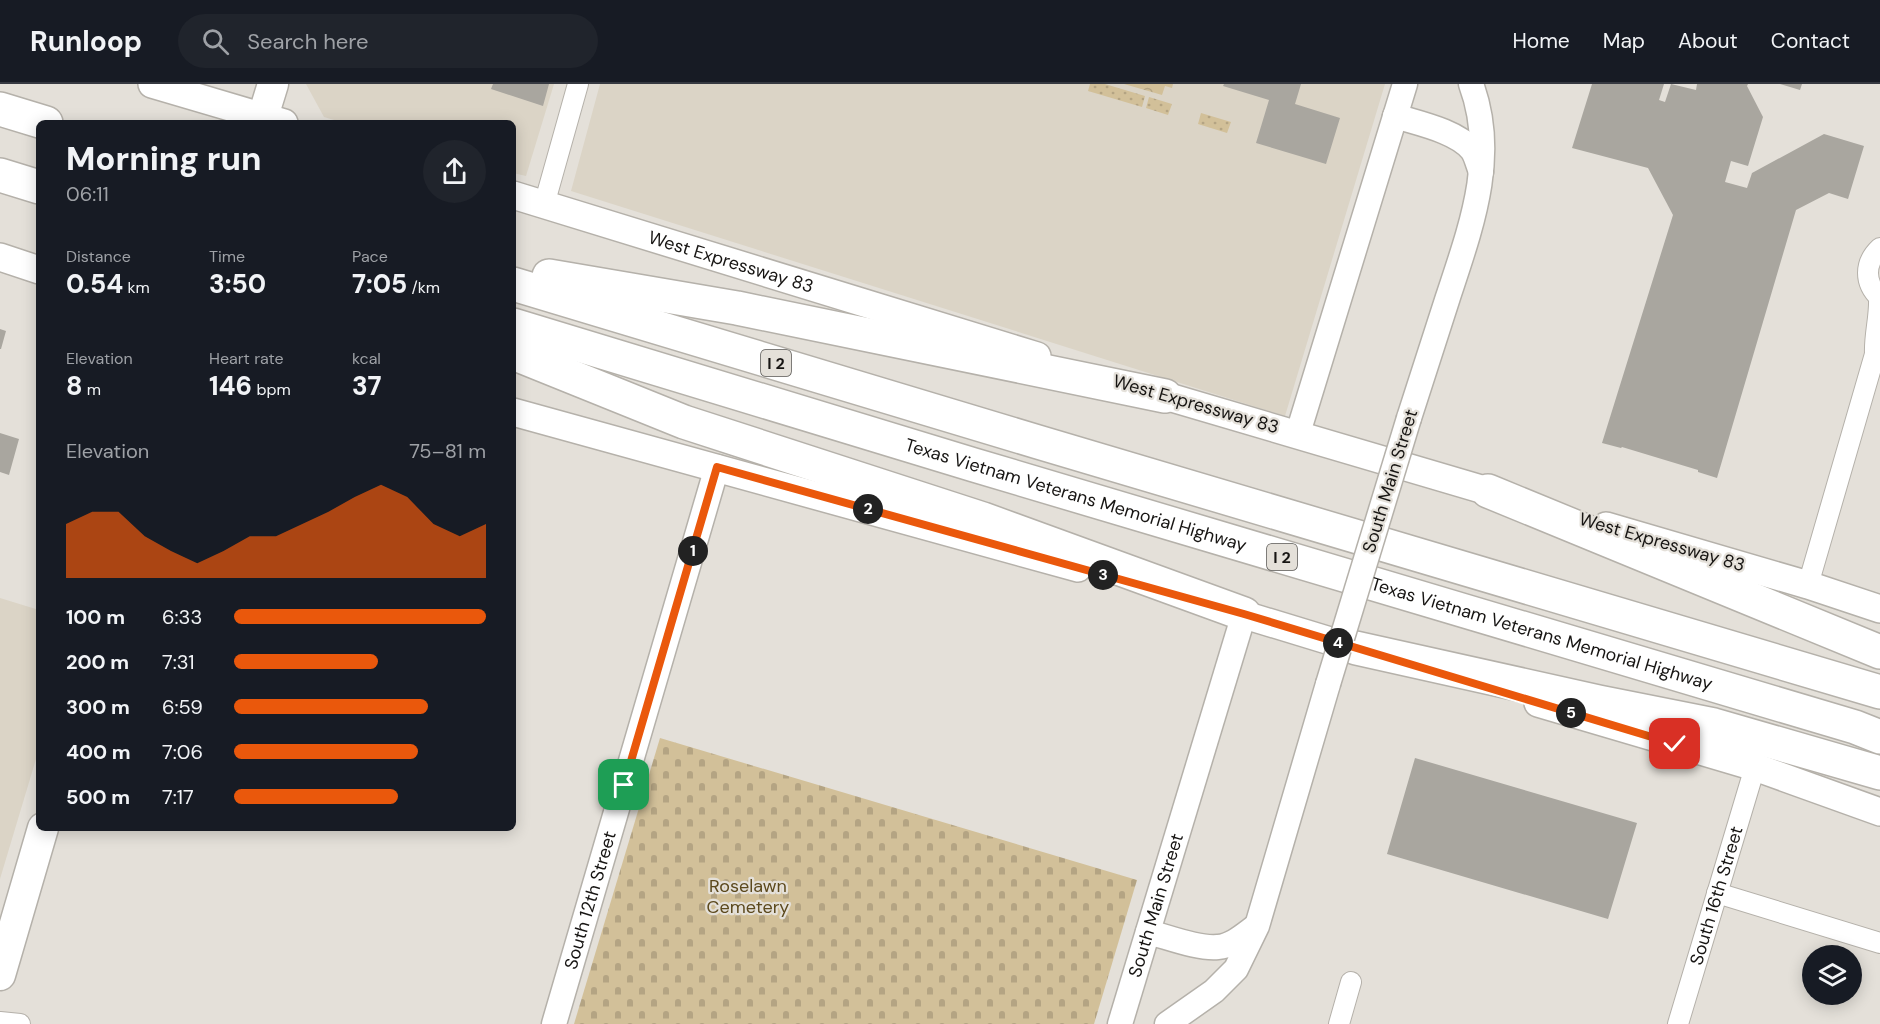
<!DOCTYPE html>
<meta charset="utf-8">
<style>
body{margin:0;font-family:"DM Sans",sans-serif;background:#20242c;color:#f1f3f6;height:100vh;display:flex;flex-direction:column;font-size:22px;white-space:nowrap}
*{box-sizing:border-box;margin:0}
p{font-size:20px;color:#9ea1a6}
.icon{flex:none;width:33px;height:33px;fill:none;stroke:currentColor;stroke-width:2;stroke-linecap:round;stroke-linejoin:round}
.map{position:relative;flex:1;overflow:hidden}
.panel{position:absolute;left:36px;top:36px;width:480px;height:711px;display:flex;flex-direction:column;background:#171b24;border-radius:9px;box-shadow:0 3px 15px #0003}
.panel>*{flex:none}
.fabs{position:absolute;left:1802px;top:861px;display:grid;gap:12px}
.fabs a{display:grid;place-items:center;width:60px;height:60px;border-radius:50%;background:#171b24;box-shadow:0 3px 15px #0003;font-size:30px}
.pin{position:absolute;display:grid;place-items:center;width:51px;height:51px;color:#fff;margin:-26px;border-radius:12px;box-shadow:0 3px 9px #0006}
.km{position:absolute;width:30px;height:30px;margin:-15px;border-radius:50%;background:#222;color:#fff;font-size:16px;line-height:30px;text-align:center}
.round{display:grid;place-items:center;flex:none;width:63px;height:63px;border-radius:32px;background:#20242c}
.summary{display:flex;align-items:center;justify-content:space-between;height:102px;padding:0 30px}
h1{font-size:33px;font-weight:800;line-height:45px}
.figures{display:grid;grid-template-columns:repeat(3,1fr);gap:9px;height:102px;padding:6px 30px}
.figures div{display:grid;align-content:center}
.figures b{font-size:26px;font-weight:800}
.figures small{font-size:16px;font-weight:400}
.figures p{font-size:16px}
.chart{height:168px;padding:12px 30px}
.chart p{display:flex;justify-content:space-between}
.chart svg{width:100%;height:108px;margin-top:6px;fill:#ea580c;opacity:.7}
ul{padding:0 30px;list-style:none;font-size:20px}
li{display:grid;grid-template-columns:96px 72px 1fr;align-items:center;height:45px}
li i{height:15px;border-radius:8px;background:#ea580c}
header{display:flex;align-items:center;gap:36px;box-sizing:border-box;height:84px;padding:0 30px;background:#171b24;border-bottom:2px solid #363941}
header strong{font-size:28px}
nav{display:flex;gap:33px;margin-inline-start:auto;font-size:21px}
.search{width:420px;height:54px;background:#20242c;display:flex;align-items:center;gap:15px;box-sizing:border-box;padding:0 21px;border-radius:33px;color:#9ea1a6;font-size:22px}
.map>svg:first-child{display:block}
.built{fill:#dbd4c6}
.cemetery{fill:url(#cemetery-stones)}
.park{fill:url(#park-crowns)}
.garden{fill:url(#garden-dots)}
.building{fill:#a9a69f}
.lines{fill:none;stroke-linecap:round;stroke-linejoin:round}
.minor-casing{stroke:#b5b1aa;stroke-width:22}
.tertiary-casing{stroke:#b5b1aa;stroke-width:27}
.secondary-casing{stroke:#b5b1aa;stroke-width:30}
.primary-casing{stroke:#b5b1aa;stroke-width:33}
.motorway-casing{stroke:#b5b1aa;stroke-width:36}
.minor{stroke:#fff;stroke-width:20}
.tertiary{stroke:#fff;stroke-width:24}
.secondary{stroke:#fff;stroke-width:27}
.primary{stroke:#fff;stroke-width:30}
.motorway{stroke:#fff;stroke-width:33}
.tertiary-bridge-casing{stroke:#b5b1aa;stroke-width:27;stroke-linecap:butt}
.tertiary-bridge{stroke:#fff;stroke-width:24}
.route-casing{stroke:#fff;stroke-width:12}
.route{stroke:#ea580c;stroke-width:8}
.labels{text-anchor:middle;stroke-width:4.5;stroke-linejoin:round;paint-order:stroke}
.shield{fill:#e4e0d9;stroke:#54524e;stroke-width:1.5}
.shield-label{font-size:16px;font-weight:bold;fill:#171513}
.street-label{font-size:18px;fill:#171513;stroke:#e4e0d9}
.park-label{font-size:18px;fill:#5c491d;stroke:#e4e0d9}
</style>
<header>
<strong>Runloop</strong>
<div class="search"><svg class="icon" aria-label="search" viewBox="0 0 24 24"><circle cx="10" cy="10" r="6"/><path d="M15 15l6 6"/></svg>Search here</div>
<nav><a>Home</a><a>Map</a><a>About</a><a>Contact</a></nav>
</header>
<div class="map">
<svg width="1880" height="940" viewBox="0 0 1880 940">
<defs>
<pattern id="cemetery-stones" width="16" height="16" patternUnits="userSpaceOnUse" patternTransform="scale(1.5)"><rect width="16" height="16" fill="#d2c099"/><path d="M2 7V4a2 2 0 0 1 4 0v3zM10 15v-3a2 2 0 0 1 4 0v3z" fill="#b4a483"/></pattern>
<pattern id="park-crowns" width="20" height="18" patternUnits="userSpaceOnUse" patternTransform="scale(1.5)"><rect width="20" height="18" fill="#d2c099"/><path d="M2 6a3 3 0 1 1 6 0M12 15a3 3 0 1 1 6 0" fill="none" stroke="#b4a483"/></pattern>
<pattern id="garden-dots" width="8" height="8" patternUnits="userSpaceOnUse" patternTransform="scale(1.5)"><rect width="8" height="8" fill="#d2c099"/><path d="M2 2h.1M6 6h.1" fill="none" stroke="#b4a483" stroke-width="1.8" stroke-linecap="round"/></pattern>
</defs>
<rect width="100%" height="100%" fill="#e4e0d9"/>
<path class="built" d="M306,0H554L526,92L513,89V39H344L324,33Z
M600,0H1385L1285,332L571,107Z
M0,514L39,526V665L0,795Z"/>
<path class="cemetery" d="M660,654L1137,796L1094,940H574Z"/>
<path class="park" d="M1124,0H1173L1172,4L1165,2L1162,11Z"/>
<path class="garden" d="M1090,0H1105L1145,12L1142,23L1088,7Z
M1149,13L1172,20L1168,31L1146,24Z
M1201,29L1231,38L1227,49L1198,40Z"/>
<path class="building" d="M493,0H549L543,22L491,5Z
M1224,0H1301L1295,20L1340,34L1326,80L1256,59L1269,16L1223,2Z
M1592,0H1664L1659,16L1665,18L1671,0L1696,6L1697,0H1748L1747,2L1763,33L1748,82L1731,77L1725,98L1747,104L1752,89L1824,50L1864,62L1848,115L1829,109L1796,126L1717,394L1698,388V386L1622,363L1621,364L1602,359L1673,131L1648,84L1572,64Z
M1780,0H1802L1800,6Z
M0,245L6,247L1,265H0Z
M0,349L19,355L9,391L0,388Z
M1415,674L1637,739L1608,835L1387,770Z"/>
<g class="lines">
<defs>
<g id="minor">
<path d="M544,121L578,0"/>
<path d="M1880,164C1864,179 1864,199 1880,214"/>
<path d="M1808,501L1875,270C1874,251 1880,233 1879,213"/>
<path d="M1717,809L1880,859"/>
<path d="M0,938L20,940"/>
<path d="M1339,940L1351,898"/>
<path id="s1" d="M1678,940L1755,683"/>
</g>
<g id="tertiary">
<path d="M1395,32C1417,39 1457,47 1472,66C1476,71 1478,81 1481,88"/>
<path d="M1409,334C1422,294 1435,253 1448,213C1471,143 1498,72 1471,0"/>
<path d="M1298,349L1405,0"/>
<path d="M1148,848C1168,853 1198,865 1218,863C1232,862 1244,851 1255,843"/>
<path id="s2" d="M554,940L717,383"/>
<path id="s3" d="M1120,940L1244,530"/>
<path d="M1167,940L1214,907L1236,885L1257,842L1328,600"/>
</g>
<g id="secondary">
<path d="M152,0L284,39"/>
<path id="s4" d="M513,111L1037,272"/>
<path d="M0,173L39,186"/>
<path d="M1145,306L1508,413"/>
<path d="M513,328L1078,484"/>
<path d="M1606,442L1808,501L1880,525"/>
<path d="M1225,525L1363,567"/>
<path d="M1538,619L1755,683L1880,728"/>
</g>
<path id="primary" d="M261,39L273,0
M0,891L43,744"/>
<g id="motorway">
<path d="M0,25L46,39"/>
<path d="M0,91L39,103"/>
<path d="M549,192L737,224L1165,312"/>
<path d="M513,200L1038,358L1880,608"/>
<path id="s5" d="M513,241L974,381L1855,643L1880,653"/>
<path d="M513,269L684,338L983,435L1244,530"/>
<path d="M1488,407L1880,568"/>
<path d="M1356,564L1599,618L1714,641L1880,689"/>
</g>
</defs>
<use href="#minor" class="minor-casing"/>
<use href="#tertiary" class="tertiary-casing"/>
<use href="#secondary" class="secondary-casing"/>
<use href="#primary" class="primary-casing"/>
<use href="#motorway" class="motorway-casing"/>
<use href="#minor" class="minor"/>
<use href="#tertiary" class="tertiary"/>
<use href="#secondary" class="secondary"/>
<use href="#primary" class="primary"/>
<use href="#motorway" class="motorway"/>
<defs>
<path id="tertiary-bridge" d="M1328,600L1409,334"/>
</defs>
<use href="#tertiary-bridge" class="tertiary-bridge-casing"/>
<use href="#tertiary-bridge" class="tertiary-bridge"/>
</g>
<g class="lines">
<defs>
<path id="route" d="M624,701L717,383L1244,530L1675,660"/>
</defs>
<use href="#route" class="route-casing"/>
<use href="#route" class="route"/>
</g>
<g class="labels">
<g class="shield">
<rect x="761" y="266" width="30" height="26" rx="4.5"/>
<rect x="1267" y="460" width="30" height="26" rx="4.5"/>
</g>
<g class="shield-label">
<text x="776" y="285">I 2</text>
<text x="1282" y="479">I 2</text>
</g>
<g class="street-label">
<text dy="6" stroke="none"><textPath href="#s4" startOffset="228">West Expressway 83</textPath></text>
<text transform="translate(1196 320) rotate(16)" y="6">West Expressway 83</text>
<text transform="translate(1390 397) rotate(-73)" y="6">South Main Street</text>
<text dy="6" stroke="none"><textPath href="#s5" startOffset="588">Texas Vietnam Veterans Memorial Highway</textPath></text>
<text transform="translate(1662 458) rotate(16)" y="6">West Expressway 83</text>
<text dy="6" stroke="none"><textPath href="#s5" startOffset="1074">Texas Vietnam Veterans Memorial Highway</textPath></text>
<text dy="6" stroke="none"><textPath href="#s1" startOffset="134">South 16th Street</textPath></text>
<text dy="6" stroke="none"><textPath href="#s2" startOffset="129">South 12th Street</textPath></text>
<text dy="6" stroke="none"><textPath href="#s3" startOffset="124">South Main Street</textPath></text>
</g>
<g class="park-label">
<text x="748" y="808">Roselawn<tspan x="748" dy="21">Cemetery</tspan></text>
</g>
</g>
</svg>
<div class="fabs">
<a><svg class="icon" aria-label="layers" viewBox="0 0 24 24"><path d="M12 4l9 5-9 5-9-5zM3 14l9 5 9-5"/></svg></a>
</div>
<div class="pin" style="left:624px;top:701px;background:#1e9e55"><svg class="icon" aria-label="arrive" viewBox="0 0 24 24"><path d="M6 21V4h12l-3 4 3 4H6"/></svg></div>
<div class="pin" style="left:1675px;top:660px;background:#d93025"><svg class="icon" aria-label="check" viewBox="0 0 24 24"><path d="M5 12l5 5 9-10"/></svg></div>
<b class="km" style="left:693px;top:467px">1</b>
<b class="km" style="left:868px;top:425px">2</b>
<b class="km" style="left:1103px;top:491px">3</b>
<b class="km" style="left:1338px;top:559px">4</b>
<b class="km" style="left:1571px;top:629px">5</b>
<section class="panel">
<div class="summary"><div><h1>Morning run</h1><p>06:11</p></div><a class="round"><svg class="icon" aria-label="share" viewBox="0 0 24 24"><path d="M12 15V3M7 8l5-5 5 5M5 13v7h14v-7"/></svg></a></div>
<div class="figures">
<div><p>Distance</p><b>0.54<small> km</small></b></div>
<div><p>Time</p><b>3:50</b></div>
<div><p>Pace</p><b>7:05<small> /km</small></b></div>
</div>
<div class="figures">
<div><p>Elevation</p><b>8<small> m</small></b></div>
<div><p>Heart rate</p><b>146<small> bpm</small></b></div>
<div><p>kcal</p><b>37</b></div>
</div>
<div class="chart"><p><span>Elevation</span>75–81 m</p>
<svg viewBox="0 0 160 44" preserveAspectRatio="none"><path d="M0 44V22L10 17L20 17L30 27L40 33L50 38L60 33L70 27L80 27L90 22L100 17L110 11L120 6L130 11L140 22L150 27L160 22V44z"/></svg>
</div>
<ul>
<li><b>100 m</b>6:33<i style="width:100%"></i></li>
<li><b>200 m</b>7:31<i style="width:57%"></i></li>
<li><b>300 m</b>6:59<i style="width:77%"></i></li>
<li><b>400 m</b>7:06<i style="width:73%"></i></li>
<li><b>500 m</b>7:17<i style="width:65%"></i></li>
</ul>
</section>
</div>
